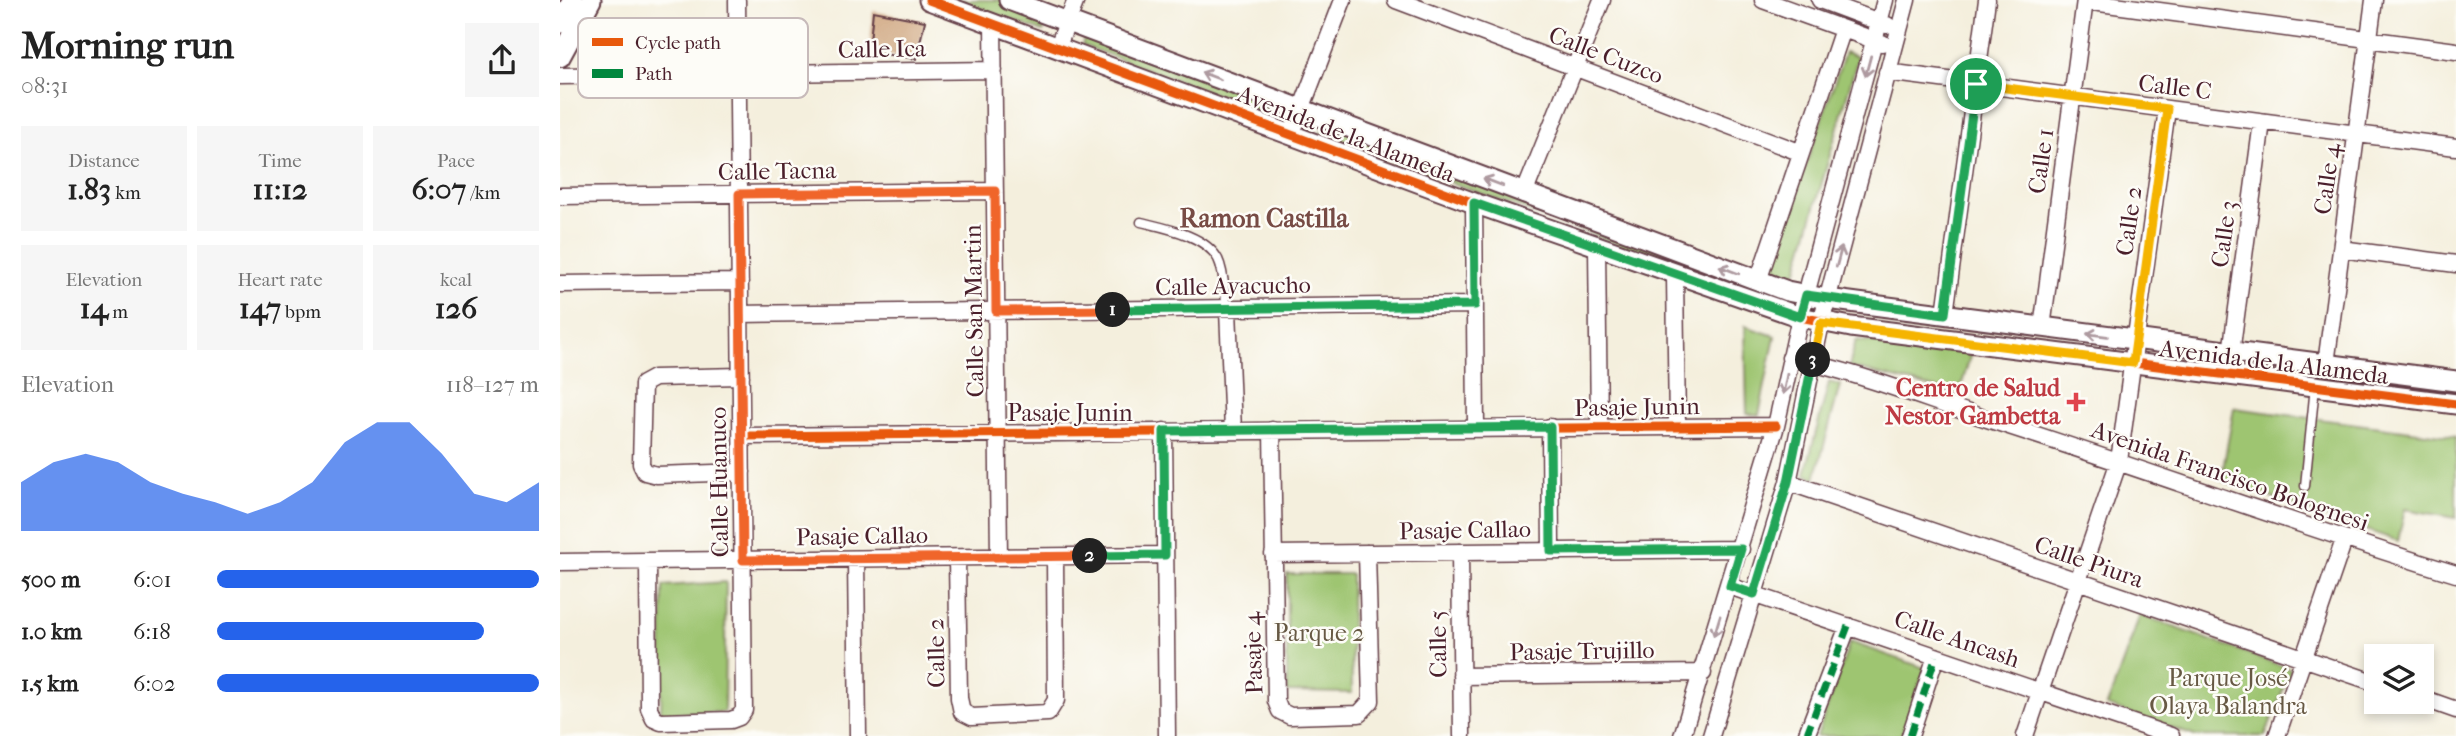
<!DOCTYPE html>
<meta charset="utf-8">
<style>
body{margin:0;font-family:"IM FELL French Canon",serif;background:#f6f6f6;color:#222;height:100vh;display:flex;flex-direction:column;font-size:26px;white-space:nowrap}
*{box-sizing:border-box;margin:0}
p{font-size:23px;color:#767676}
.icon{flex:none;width:38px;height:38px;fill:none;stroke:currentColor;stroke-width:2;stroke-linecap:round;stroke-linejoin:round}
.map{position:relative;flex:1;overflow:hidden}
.sheet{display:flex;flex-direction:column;background:#fff;width:560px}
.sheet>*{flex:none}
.fabs{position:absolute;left:1804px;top:644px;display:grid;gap:14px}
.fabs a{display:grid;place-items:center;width:70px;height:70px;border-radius:0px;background:#fff;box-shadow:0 4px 10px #0003;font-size:35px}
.pin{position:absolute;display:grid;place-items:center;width:60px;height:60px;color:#fff;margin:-30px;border:4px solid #fff;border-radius:50%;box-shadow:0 2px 7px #0007}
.km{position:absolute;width:35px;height:35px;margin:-18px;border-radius:50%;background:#222;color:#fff;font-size:19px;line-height:35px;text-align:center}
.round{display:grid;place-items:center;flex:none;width:74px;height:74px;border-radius:0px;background:#f6f6f6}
.overview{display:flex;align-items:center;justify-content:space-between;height:119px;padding:0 21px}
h1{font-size:38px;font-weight:800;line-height:52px}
.figures{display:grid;grid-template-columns:repeat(3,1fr);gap:10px;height:119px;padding:7px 21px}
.figures div{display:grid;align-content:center;border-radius:0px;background:#f6f6f6;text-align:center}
.figures b{font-size:30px;font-weight:800}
.figures small{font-size:19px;font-weight:400}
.figures p{font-size:19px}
.chart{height:196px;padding:14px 21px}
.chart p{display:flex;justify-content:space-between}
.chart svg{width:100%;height:126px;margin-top:7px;fill:#2563eb;opacity:.7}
ul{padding:0 21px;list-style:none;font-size:23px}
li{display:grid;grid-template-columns:112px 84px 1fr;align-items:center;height:52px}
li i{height:18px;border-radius:9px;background:#2563eb}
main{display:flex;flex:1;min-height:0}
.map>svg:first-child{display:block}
.green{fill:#9ec571;stroke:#74724e;stroke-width:2}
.building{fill:#cb9e75}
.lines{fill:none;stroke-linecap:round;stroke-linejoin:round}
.service-casing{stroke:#643e46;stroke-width:11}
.minor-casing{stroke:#643e46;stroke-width:19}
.tertiary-casing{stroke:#643e46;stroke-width:23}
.service{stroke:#fff;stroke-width:8}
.minor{stroke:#fff;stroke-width:16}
.tertiary{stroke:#fff;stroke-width:19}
.quiet{stroke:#00873e;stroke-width:7;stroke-dasharray:14 7;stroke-linecap:butt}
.cycleway-casing{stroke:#fdfcf7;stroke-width:13}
.cycleway{stroke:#e8590c;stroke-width:9}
.oneway{stroke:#ae9aa0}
.split-1-casing{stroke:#fff;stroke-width:14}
.split-2-casing{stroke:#fff;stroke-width:14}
.split-3-casing{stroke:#fff;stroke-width:14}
.split-4-casing{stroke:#fff;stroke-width:14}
.split-1{stroke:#22a559;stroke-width:9}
.split-2{stroke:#f0652b;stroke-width:9}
.split-3{stroke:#22a559;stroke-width:9}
.split-4{stroke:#f5b400;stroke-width:9}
.health-dot{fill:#e0444e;stroke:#fdfcf7;stroke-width:2.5}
.labels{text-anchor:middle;stroke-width:5;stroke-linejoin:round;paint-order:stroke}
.street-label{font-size:24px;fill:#4a1f2b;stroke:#fdfcf7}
.health-label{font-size:24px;font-weight:bold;fill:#be3a42;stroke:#fdfcf7;text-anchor:end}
.park-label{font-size:24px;fill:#675944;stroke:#fdfcf7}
.neighbourhood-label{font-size:26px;font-weight:bold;fill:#774b45;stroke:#fdfcf7}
.key{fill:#fdfcf7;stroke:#c7baba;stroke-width:2}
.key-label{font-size:19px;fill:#4a1f2b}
</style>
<main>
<section class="sheet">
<div class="overview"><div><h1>Morning run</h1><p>08:31</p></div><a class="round"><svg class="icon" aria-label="share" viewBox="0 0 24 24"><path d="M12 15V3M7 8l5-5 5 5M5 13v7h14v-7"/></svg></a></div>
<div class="figures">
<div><p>Distance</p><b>1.83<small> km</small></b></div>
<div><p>Time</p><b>11:12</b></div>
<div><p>Pace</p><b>6:07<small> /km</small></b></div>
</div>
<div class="figures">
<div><p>Elevation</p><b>14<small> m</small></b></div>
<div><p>Heart rate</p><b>147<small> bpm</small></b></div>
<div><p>kcal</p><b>126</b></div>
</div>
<div class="chart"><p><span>Elevation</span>118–127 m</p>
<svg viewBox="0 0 160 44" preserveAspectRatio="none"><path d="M0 44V27L10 20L20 17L30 20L40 27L50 31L60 34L70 38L80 34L90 27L100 13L110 6L120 6L130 17L140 31L150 34L160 27V44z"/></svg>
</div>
<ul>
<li><b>500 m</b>6:01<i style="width:100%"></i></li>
<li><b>1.0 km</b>6:18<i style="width:83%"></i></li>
<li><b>1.5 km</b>6:02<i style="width:100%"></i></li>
</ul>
</section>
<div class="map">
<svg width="1896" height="736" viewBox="0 0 1896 736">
<rect width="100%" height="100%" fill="#fdfcf7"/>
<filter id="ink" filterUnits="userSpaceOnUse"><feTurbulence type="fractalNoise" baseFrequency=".0143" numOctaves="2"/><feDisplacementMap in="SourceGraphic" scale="14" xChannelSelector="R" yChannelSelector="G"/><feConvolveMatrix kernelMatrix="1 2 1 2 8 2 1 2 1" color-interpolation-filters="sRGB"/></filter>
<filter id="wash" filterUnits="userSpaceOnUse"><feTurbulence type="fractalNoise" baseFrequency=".00686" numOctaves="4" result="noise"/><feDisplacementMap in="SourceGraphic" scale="28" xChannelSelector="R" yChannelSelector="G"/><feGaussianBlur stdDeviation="1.57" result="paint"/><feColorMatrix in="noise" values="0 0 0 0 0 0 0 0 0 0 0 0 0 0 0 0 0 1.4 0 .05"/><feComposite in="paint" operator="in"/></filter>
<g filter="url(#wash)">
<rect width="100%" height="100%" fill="#f4efdd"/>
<path class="green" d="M399,0H441L489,17L483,32Z
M526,33L724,105L717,117L522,45Z
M1285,52L1298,57L1234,280L1209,271Z
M765,122L1190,280L1185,291L760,134Z
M1185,326L1215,336L1199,415L1187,414Z
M1296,340L1411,353L1399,394L1289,367Z
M1269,382L1280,385L1255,479L1245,474Z
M1674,408L1896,437V518L1845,509L1838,541L1661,480Z
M727,574H791L792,693L727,692Z
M166,582L164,712L101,713L103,586Z
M1580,615L1731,669L1705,736H1635L1547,706Z
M1290,642L1365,668L1341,736H1257Z"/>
<g id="blocks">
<path class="building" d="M313,11L365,21L356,59L309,52Z"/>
</g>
</g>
<g filter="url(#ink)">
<use href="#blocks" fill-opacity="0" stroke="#643e46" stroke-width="2"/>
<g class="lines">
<defs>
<path id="service" d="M581,222C605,228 645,235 658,259C665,273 664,293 667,308
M1745,486L1755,386"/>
<path id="minor" d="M836,0L1239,152
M1203,0L1322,43
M1260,0L1327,25
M1525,1L1896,51
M433,23L439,557
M498,46L516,0
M1327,72L1896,147
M0,76L434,70
M732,133L783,0
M964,194L1042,0
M0,196L435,191
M914,203L916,427
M1037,247L1039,427
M1781,249L1896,264
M1115,276L1117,426
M1198,281L1283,29
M0,284L180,282
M668,310L673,431
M180,314L915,305
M1385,314L1427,0
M1482,328L1525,0
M1671,353L1702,122
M1230,358C1297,372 1362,398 1427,419C1584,469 1739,526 1896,574
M1766,364L1814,0
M181,376L94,378L83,384L81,464L85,472L97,475L182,472
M990,427L991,551
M712,430L716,701L720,711L730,716L799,714L811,701L807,553
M604,431L607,736
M182,436L1216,426
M1228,482L1816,683
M900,552L902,736
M713,554L1181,549
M397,558L399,698L402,712L412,717L488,713L496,700L495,557
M296,559L298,736
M88,561L89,708L94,719L101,722L171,720L179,717L184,710L177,0
M0,562L605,555
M1169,586L1611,736
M901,676L1143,673
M1862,698L1896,710
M1122,736L1216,426L1240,317L1325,0
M1151,736L1228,482L1261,323L1347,0
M1246,736L1288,626
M1350,736L1376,656
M1465,736L1559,461L1607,109
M1717,736L1784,540"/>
<path id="tertiary" d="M369,0L914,203L1240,317L1291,327L1896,404
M449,0L1227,291L1267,299L1896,381
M0,23L13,0
M0,57L31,0"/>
</defs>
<use href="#service" class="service-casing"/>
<use href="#minor" class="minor-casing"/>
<use href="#tertiary" class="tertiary-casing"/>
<use href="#service" class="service"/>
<use href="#minor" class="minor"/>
<use href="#tertiary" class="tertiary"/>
<path class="quiet" d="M1246,736L1288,626
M1350,736L1376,656"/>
<defs>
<path id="cycleway" d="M369,0L914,203L1240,317L1291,327L1896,404
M182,436L1216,426"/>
</defs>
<use href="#cycleway" class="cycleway-casing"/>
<use href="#cycleway" class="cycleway"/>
</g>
<defs><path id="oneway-shaft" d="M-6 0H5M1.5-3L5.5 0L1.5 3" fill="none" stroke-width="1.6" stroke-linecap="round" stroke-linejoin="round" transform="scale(1.75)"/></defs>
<g class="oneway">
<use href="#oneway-shaft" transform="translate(1308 66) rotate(105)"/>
<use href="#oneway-shaft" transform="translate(651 76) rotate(-159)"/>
<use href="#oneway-shaft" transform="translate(933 182) rotate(-159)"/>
<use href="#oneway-shaft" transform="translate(1279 257) rotate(-75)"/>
<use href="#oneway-shaft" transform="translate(1169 270) rotate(-159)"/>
<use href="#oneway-shaft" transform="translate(1537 335) rotate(-173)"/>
<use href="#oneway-shaft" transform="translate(1225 384) rotate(101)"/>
<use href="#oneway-shaft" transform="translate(1157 626) rotate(107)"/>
</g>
</g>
<g class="lines" filter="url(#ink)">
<defs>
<path id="split-1" d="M553,310L915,305L914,203L1240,317L1246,295L1385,314L1416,84"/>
<path id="split-2" d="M530,556L183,560L179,194L435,191L436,311L553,310"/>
<path id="split-3" d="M530,556L605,555L604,431L990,427L991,551L1181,549L1170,586L1194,594L1228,482L1253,360"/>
<path id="split-4" d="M1253,360L1261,323L1573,363L1607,109L1416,84"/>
</defs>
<use href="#split-1" class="split-1-casing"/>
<use href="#split-2" class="split-2-casing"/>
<use href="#split-3" class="split-3-casing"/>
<use href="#split-4" class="split-4-casing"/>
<use href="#split-1" class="split-1"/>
<use href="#split-2" class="split-2"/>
<use href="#split-3" class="split-3"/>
<use href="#split-4" class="split-4"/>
</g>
<path class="health-dot" d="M1512.5 391.5h7v7h7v7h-7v7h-7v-7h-7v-7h7z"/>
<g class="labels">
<g class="street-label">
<text transform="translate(322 49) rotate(-1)" y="8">Calle Ica</text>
<text transform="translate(1046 55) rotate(21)" y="8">Calle Cuzco</text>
<text transform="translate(1615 87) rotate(7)" y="8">Calle C</text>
<text transform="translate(786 134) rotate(21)" y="8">Avenida de la Alameda</text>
<text transform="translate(1481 161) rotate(-82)" y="8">Calle 1</text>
<text transform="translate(217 171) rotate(-1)" y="8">Calle Tacna</text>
<text transform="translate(1767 179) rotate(-82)" y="8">Calle 4</text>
<text transform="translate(1569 221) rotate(-82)" y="8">Calle 2</text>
<text transform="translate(1664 234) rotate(-82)" y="8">Calle 3</text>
<text transform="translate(673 286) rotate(-1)" y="8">Calle Ayacucho</text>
<text transform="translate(414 311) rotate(-91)" y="8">Calle San Martin</text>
<text transform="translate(1714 362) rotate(7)" y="8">Avenida de la Alameda</text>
<text transform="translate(1077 407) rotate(-1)" y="8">Pasaje Junin</text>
<text x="510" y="421">Pasaje Junin</text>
<text transform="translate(1670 476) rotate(19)" y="8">Avenida Francisco Bolognesi</text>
<text transform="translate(159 482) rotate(-91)" y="8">Calle Huanuco</text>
<text transform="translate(905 530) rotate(-1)" y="8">Pasaje Callao</text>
<text transform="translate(302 536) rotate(-1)" y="8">Pasaje Callao</text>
<text transform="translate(1529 562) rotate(19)" y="8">Calle Piura</text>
<text transform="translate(1397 639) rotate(19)" y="8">Calle Ancash</text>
<text transform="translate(878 644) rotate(-91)" y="8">Calle 5</text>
<text transform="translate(1022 651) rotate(-1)" y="8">Pasaje Trujillo</text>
<text transform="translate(376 653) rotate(-91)" y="8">Calle 2</text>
<text transform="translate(693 653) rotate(-92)" y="8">Pasaje 4</text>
</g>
<g class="health-label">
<text x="1500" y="396">Centro de Salud<tspan x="1500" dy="28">Nestor Gambetta</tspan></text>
</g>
<g class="park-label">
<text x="759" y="641">Parque 2</text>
<text x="1668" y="686">Parque José<tspan x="1668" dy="28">Olaya Balandra</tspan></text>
</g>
<g class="neighbourhood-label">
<text x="704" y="227">Ramon Castilla</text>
</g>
</g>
<rect x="18" y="18" width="230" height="80" rx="10" class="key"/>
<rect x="32" y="38" width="31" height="8" fill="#e8590c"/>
<rect x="32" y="69" width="31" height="9" fill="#00873e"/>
<g class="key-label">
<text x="75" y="49">Cycle path</text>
<text x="75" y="80">Path</text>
</g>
</svg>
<div class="fabs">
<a><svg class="icon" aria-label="layers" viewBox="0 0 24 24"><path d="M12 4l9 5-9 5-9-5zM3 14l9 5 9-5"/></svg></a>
</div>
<div class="pin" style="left:1416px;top:84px;background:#1e9e55"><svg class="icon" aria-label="arrive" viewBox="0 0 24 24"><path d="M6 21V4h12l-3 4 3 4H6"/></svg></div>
<b class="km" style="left:553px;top:310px">1</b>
<b class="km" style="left:530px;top:556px">2</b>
<b class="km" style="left:1253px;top:360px">3</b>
</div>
</main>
